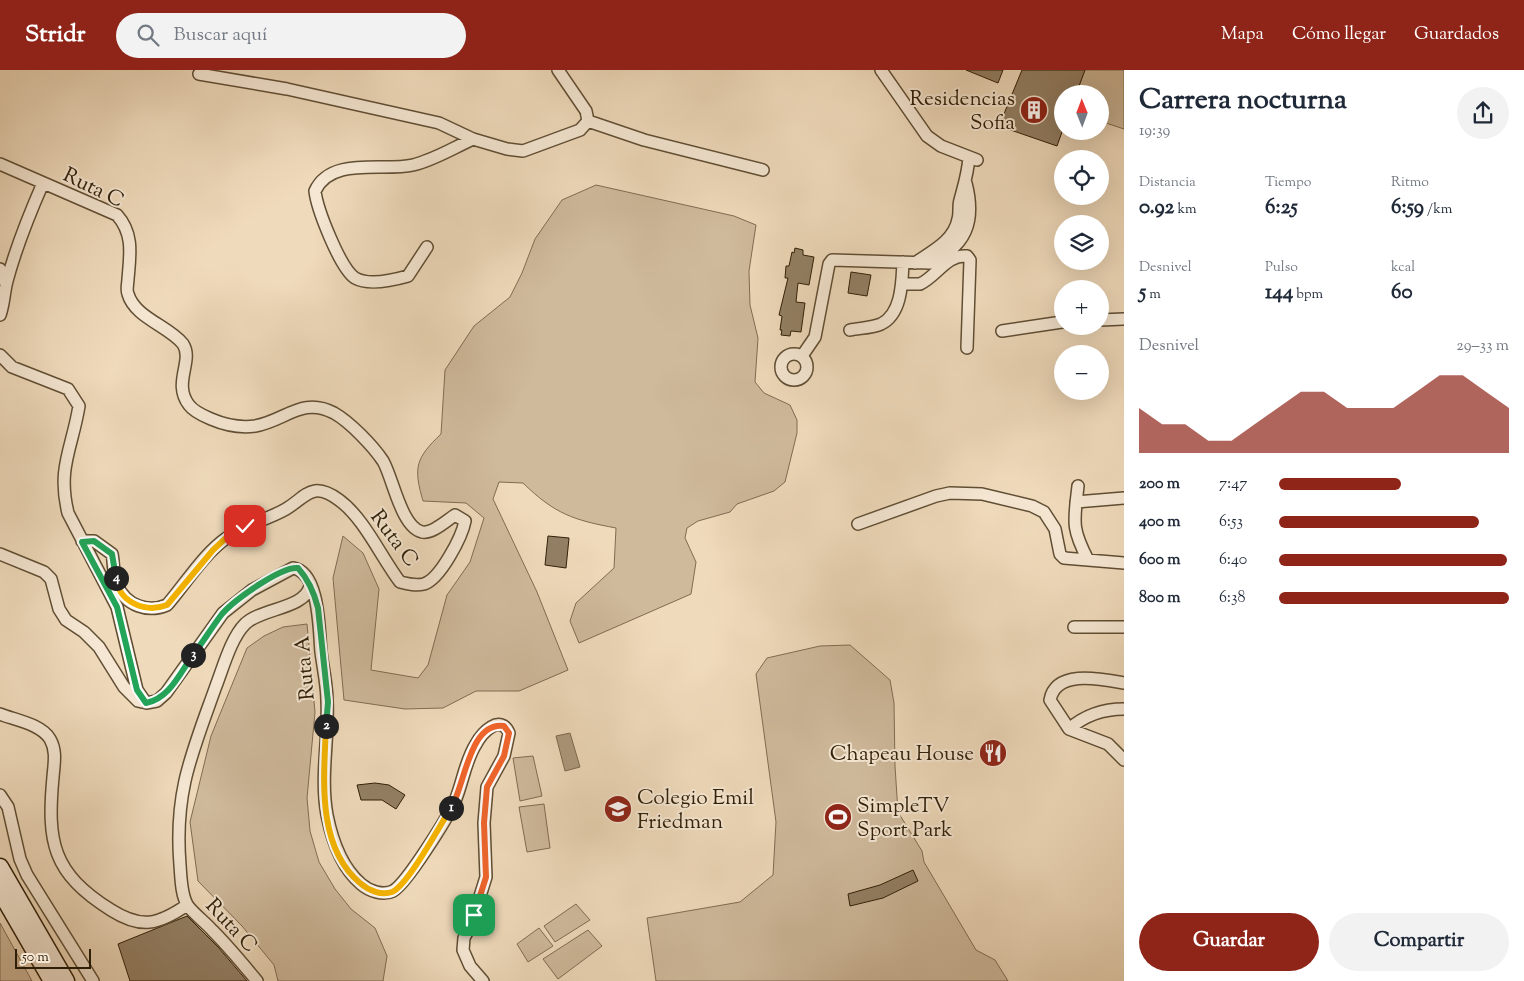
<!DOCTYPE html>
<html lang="es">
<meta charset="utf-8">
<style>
body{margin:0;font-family:"Sorts Mill Goudy",serif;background:#f2f2f3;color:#1f2937;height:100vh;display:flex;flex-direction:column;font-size:19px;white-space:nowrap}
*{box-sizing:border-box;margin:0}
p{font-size:16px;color:#747a83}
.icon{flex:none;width:28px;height:28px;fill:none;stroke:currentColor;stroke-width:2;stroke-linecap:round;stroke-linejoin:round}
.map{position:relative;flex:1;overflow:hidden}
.details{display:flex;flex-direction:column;background:#fff;width:400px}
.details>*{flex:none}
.needle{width:32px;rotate:359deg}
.buttons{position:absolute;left:1054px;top:15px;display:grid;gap:10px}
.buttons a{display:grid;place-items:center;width:55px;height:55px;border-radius:50%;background:#fff;box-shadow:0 5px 20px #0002;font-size:25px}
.scale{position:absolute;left:15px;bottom:12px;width:76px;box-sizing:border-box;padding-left:5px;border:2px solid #301f07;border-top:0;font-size:14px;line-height:18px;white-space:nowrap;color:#301f07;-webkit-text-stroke:4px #f5e7d3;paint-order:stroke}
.pin{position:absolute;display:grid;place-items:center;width:42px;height:42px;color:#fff;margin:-21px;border-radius:10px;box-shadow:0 2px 8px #0006}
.km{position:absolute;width:25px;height:25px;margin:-12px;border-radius:50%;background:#222;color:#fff;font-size:14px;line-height:25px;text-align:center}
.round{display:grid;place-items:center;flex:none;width:52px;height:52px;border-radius:26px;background:#f2f2f3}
.summary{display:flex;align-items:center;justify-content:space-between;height:85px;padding:0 15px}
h1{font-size:28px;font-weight:700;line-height:38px}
.stats{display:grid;grid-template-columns:repeat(3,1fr);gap:8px;height:85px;padding:5px 15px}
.stats div{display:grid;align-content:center}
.stats b{font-size:21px;font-weight:700}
.stats small{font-size:14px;font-weight:400}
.stats p{font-size:14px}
.chart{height:140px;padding:10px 15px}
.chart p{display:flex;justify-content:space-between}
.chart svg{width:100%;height:90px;margin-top:5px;fill:#8f2418;opacity:.7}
.primary-button{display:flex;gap:10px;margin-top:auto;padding:10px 15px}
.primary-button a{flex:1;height:58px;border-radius:30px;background:#8f2418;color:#fff;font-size:20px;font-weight:700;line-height:58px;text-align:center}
.primary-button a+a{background:#f2f2f3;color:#1f2937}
ul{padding:0 15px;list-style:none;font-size:16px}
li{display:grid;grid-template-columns:80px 60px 1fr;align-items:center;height:38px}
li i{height:12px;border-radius:6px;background:#8f2418}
header{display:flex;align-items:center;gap:30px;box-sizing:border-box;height:70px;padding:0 25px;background:#8f2418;color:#fff}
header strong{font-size:24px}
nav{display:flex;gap:28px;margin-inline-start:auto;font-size:18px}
.search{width:350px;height:45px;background:#f2f2f3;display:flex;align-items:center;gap:12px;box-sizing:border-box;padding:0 18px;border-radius:28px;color:#747a83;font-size:19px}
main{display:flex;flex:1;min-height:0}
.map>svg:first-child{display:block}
.green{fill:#cfba9c;stroke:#806c52}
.water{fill:#ae9a7e;stroke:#7c694e}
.building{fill:#938065;stroke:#301f07}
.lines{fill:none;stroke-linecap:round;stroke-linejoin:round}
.minor-casing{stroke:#604e34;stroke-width:14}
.secondary-casing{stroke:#301f07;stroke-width:19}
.minor{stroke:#f5e7d3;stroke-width:11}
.secondary{stroke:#f5e7d3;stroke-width:16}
.split-1-casing{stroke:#fff;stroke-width:10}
.split-2-casing{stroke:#fff;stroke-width:10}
.split-3-casing{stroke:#fff;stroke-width:10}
.split-4-casing{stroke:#fff;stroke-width:10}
.split-5-casing{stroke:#fff;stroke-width:10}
.split-1{stroke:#f0652b;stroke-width:6}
.split-2{stroke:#f5b400;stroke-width:6}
.split-3{stroke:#22a559;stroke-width:6}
.split-4{stroke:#22a559;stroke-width:6}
.split-5{stroke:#f5b400;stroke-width:6}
.labels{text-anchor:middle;stroke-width:4;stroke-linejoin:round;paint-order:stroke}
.poi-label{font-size:21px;fill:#301f07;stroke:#f5e7d3;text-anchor:end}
.street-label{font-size:21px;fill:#301f07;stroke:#f5e7d3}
</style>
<header>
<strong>Stridr</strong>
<div class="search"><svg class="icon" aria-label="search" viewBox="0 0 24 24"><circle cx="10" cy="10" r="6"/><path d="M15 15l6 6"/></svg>Buscar aquí</div>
<nav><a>Mapa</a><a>Cómo llegar</a><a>Guardados</a></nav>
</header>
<main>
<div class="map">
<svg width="1124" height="911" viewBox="0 0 1124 911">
<rect width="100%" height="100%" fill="#efdabb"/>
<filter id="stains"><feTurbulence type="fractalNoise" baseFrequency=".004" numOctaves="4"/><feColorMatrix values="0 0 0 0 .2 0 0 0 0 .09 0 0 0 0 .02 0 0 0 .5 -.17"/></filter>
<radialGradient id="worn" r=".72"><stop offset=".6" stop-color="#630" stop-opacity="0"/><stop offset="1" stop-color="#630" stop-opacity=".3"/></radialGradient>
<path class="green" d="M1085,0H1124V59L1100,51V24H1076Z
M596,115L734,146L756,155L749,201L750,235L758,268L755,312L764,323L790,335L797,350V363L785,412L774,421L737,434L730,442L698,451L687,458L685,468L696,492L691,524L579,573L570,551L576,533L614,498L616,458C573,450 555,444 523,413L499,412L493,429L537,522L568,600L519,621H476L443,638L405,639L344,630L333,508L343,466L363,483L379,519L371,600L418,608L428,595L447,525L470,492L484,448L466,433L423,431C413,397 416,388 441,364L445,300L474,256L510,227L522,203L535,169L562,130Z
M307,554L315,642L307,728L310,761L319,792L335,819L351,839L375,858L387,886L383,911H278L274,895L242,856L198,811L190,752L211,666L247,578L264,566L283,557Z
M850,575L890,610L894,633L895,696L898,742L922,781L924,792L976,880L995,890L1008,911H656L647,848L740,832L773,805L776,752L756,604L767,588L820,576Z
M533,686L542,726L520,731L513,688Z
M544,734L550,778L527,782L519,737Z
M576,834L590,850L555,872L544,856Z
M0,853L32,911H0Z
M539,858L553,876L528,892L517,874Z
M588,860L602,876L558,909L543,889Z"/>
<path class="water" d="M570,663L580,697L565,701L556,666Z"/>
<path class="building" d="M966,0H1003L998,13Z
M1022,0H1085L1076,24H1062V62L1057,76L999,56Z
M795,178L803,180V185L814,187L809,215L798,213L796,232L805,233L801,262L791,261L790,266L781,265L782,260H780L782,246L779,245L788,208H785L786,196H789L792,182L794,183Z
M851,202L871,205L867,226L848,223Z
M548,466L569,468L566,498L545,495Z
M375,713L389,715L405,725L396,739L382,730H361L357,715Z
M913,800L918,811L883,828L850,836L848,824L880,815Z
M187,846L218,877L247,911H130L118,874Z"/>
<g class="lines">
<defs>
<path id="minor" d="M558,0L586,41L588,51
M881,0L927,66L941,76L977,90
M199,4L287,19L439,53L473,69L507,79L523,81L580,60L588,51
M588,51L644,70L763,100
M0,94L117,145C134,164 130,185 128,209C128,213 126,220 128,224C135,248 169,256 183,274C194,291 172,313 189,335C194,342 204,346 211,349C225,355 240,358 255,356C285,351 302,326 334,343C350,352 373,376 383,391C393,408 401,457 422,462C432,464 446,451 455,445L465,451C462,467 440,509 424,514C416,516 408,514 400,512C381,487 364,448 339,430C312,410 306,427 286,439C267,450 245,454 228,467C204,483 186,513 167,535C148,543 126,536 117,515C113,507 114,493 112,484L94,471H82
M427,177L408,206C394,210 369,216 355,208C340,198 317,139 315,121C331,86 383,102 413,95C434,90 453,78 473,69
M915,193C932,181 954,171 958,149C960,143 958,136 960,130C964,115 968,103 969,87
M0,199L6,214
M902,214H920C936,207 947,184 967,186L970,190L967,278
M0,245C4,234 4,222 7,211C16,177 29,145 43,113
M1100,250L1124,249
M850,260C859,258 872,258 881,254C902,244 902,212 903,192
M1002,261L1062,252
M781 297a13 13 0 1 1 26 0a13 13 0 1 1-26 0Z
M0,285L12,297L68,319L79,336C72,379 57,398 68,443L117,537L137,620L146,633L157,631L166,623L223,543L252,520L293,498C320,502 319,562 321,582C323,598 327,615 327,631C329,669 320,707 327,745C332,770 341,797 361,814C369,821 383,826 393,821C407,813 448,747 455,731C463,712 465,691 476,674C482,663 500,643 509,663L504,686L487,717L484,753L486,807L471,855L464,868L463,880L470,896L483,911
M802,286L815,267L829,194L832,190L930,193C966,176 976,152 966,113
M1078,416C1074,452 1071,457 1088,490
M1076,432L1124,428
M858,454L936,426L950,423L982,424L1032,436L1044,442L1055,459L1060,484L1064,488L1124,493
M0,484L44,502L51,509L59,539L66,550L84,562L99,577L124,617L138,631L142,632
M1074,557H1124
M1124,613C1101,609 1056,599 1050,630L1069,659L1108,674L1124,690
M0,644C15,650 41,654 50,669C57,681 54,694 53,707C47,772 52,803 111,840C141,859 158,855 187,835
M1069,659C1085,645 1102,639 1124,639
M0,725L8,737L20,789L27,805L93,911
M257,911C243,894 228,876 212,860C205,852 194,844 188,836C181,826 181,807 180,795C174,722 192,683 216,616C223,598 231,568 245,554C261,538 305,539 310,516"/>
<path id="secondary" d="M0,797L66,911
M0,821L52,911"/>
</defs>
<use href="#minor" class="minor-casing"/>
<use href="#secondary" class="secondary-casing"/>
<use href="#minor" class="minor"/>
<use href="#secondary" class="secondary"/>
</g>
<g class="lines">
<defs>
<path id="split-1" d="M451,738C465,716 469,651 504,656L509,663L504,686L487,717L484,753L486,807L474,845"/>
<path id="split-2" d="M326,656C324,707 316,776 360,813C368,820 381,826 392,822C408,815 440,755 451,738"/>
<path id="split-3" d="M193,585C203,572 212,557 222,544C233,531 281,496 298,498C309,510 314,522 318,538L328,632L326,656"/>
<path id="split-4" d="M116,508L112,484L94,471L82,472L117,537L137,620L146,633C169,629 180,603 193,585"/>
<path id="split-5" d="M116,508C119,533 146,543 167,535L213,480L227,467L245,456"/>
</defs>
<use href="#split-1" class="split-1-casing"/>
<use href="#split-2" class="split-2-casing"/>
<use href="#split-3" class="split-3-casing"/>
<use href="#split-4" class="split-4-casing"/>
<use href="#split-5" class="split-5-casing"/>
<use href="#split-1" class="split-1"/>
<use href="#split-2" class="split-2"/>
<use href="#split-3" class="split-3"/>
<use href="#split-4" class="split-4"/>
<use href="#split-5" class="split-5"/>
</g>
<defs>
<symbol id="building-disc" viewBox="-11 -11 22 22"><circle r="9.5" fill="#8f2418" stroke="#f5e7d3"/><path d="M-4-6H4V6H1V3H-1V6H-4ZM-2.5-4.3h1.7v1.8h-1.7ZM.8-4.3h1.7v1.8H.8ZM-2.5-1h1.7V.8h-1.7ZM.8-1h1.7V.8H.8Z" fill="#fff"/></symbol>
<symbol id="restaurant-disc" viewBox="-11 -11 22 22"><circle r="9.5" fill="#8f2418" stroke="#f5e7d3"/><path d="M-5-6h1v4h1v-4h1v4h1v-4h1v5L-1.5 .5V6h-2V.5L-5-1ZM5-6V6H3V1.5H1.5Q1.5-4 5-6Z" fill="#fff"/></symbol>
<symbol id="school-disc" viewBox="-11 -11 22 22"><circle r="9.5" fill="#8f2418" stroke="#f5e7d3"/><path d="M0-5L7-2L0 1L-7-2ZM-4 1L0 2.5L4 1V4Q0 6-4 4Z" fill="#fff"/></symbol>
<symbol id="stadium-disc" viewBox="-11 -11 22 22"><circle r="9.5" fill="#8f2418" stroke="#f5e7d3"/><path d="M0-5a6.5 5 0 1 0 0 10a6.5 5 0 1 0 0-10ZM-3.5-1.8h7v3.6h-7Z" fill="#fff"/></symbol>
</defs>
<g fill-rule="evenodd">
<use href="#building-disc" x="1018" y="24" width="32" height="32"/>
<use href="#restaurant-disc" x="977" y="667" width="32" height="32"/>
<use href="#school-disc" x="602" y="723" width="32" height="32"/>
<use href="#stadium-disc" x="822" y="731" width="32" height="32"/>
</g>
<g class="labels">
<g class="poi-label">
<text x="1015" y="35">Residencias<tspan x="1015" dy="24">Sofia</tspan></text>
<text x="974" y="690">Chapeau House</text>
<text x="637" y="734" text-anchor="start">Colegio Emil<tspan x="637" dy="24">Friedman</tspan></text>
<text x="857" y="742" text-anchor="start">SimpleTV<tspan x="857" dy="24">Sport Park</tspan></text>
</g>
<g class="street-label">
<text transform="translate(94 117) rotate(26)" y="7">Ruta C</text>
<text transform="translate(395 468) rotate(53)" y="7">Ruta C</text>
<text transform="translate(304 598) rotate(-95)" y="7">Ruta A</text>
<text transform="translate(232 855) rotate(47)" y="7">Ruta C</text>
</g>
</g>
<rect width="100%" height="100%" filter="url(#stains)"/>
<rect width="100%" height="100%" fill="url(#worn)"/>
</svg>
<div class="buttons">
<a><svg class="needle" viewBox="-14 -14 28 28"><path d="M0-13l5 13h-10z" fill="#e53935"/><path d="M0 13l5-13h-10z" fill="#747a83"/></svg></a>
<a><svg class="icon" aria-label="locate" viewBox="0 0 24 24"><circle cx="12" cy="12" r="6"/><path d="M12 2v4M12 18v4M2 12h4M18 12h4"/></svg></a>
<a><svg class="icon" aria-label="layers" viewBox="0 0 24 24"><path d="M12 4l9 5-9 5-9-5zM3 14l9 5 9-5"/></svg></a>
<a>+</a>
<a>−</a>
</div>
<div class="scale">50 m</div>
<div class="pin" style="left:474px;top:845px;background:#1e9e55"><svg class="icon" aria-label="arrive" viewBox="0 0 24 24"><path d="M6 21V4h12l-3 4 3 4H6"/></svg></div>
<div class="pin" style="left:245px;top:456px;background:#d93025"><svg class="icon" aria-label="check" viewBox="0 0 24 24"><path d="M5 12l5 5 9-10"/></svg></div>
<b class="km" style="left:451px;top:738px">1</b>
<b class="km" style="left:326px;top:656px">2</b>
<b class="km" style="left:193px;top:585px">3</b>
<b class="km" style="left:116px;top:508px">4</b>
</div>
<section class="details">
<div class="summary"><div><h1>Carrera nocturna</h1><p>19:39</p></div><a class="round"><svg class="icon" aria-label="share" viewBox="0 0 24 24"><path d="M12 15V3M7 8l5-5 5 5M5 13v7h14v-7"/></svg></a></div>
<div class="stats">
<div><p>Distancia</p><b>0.92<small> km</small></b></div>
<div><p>Tiempo</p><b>6:25</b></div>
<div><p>Ritmo</p><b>6:59<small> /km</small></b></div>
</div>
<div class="stats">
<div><p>Desnivel</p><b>5<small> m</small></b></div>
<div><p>Pulso</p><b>144<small> bpm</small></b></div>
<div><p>kcal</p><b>60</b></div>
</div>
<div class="chart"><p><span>Desnivel</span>29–33 m</p>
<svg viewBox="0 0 160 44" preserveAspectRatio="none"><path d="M0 44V22L10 30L20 30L30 38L40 38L50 30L60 22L70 14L80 14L90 22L100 22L110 22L120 14L130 6L140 6L150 14L160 22V44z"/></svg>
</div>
<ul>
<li><b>200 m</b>7:47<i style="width:53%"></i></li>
<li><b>400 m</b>6:53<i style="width:87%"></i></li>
<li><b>600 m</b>6:40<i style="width:99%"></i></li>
<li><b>800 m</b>6:38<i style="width:100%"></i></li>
</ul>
<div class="primary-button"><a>Guardar</a><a>Compartir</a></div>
</section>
</main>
